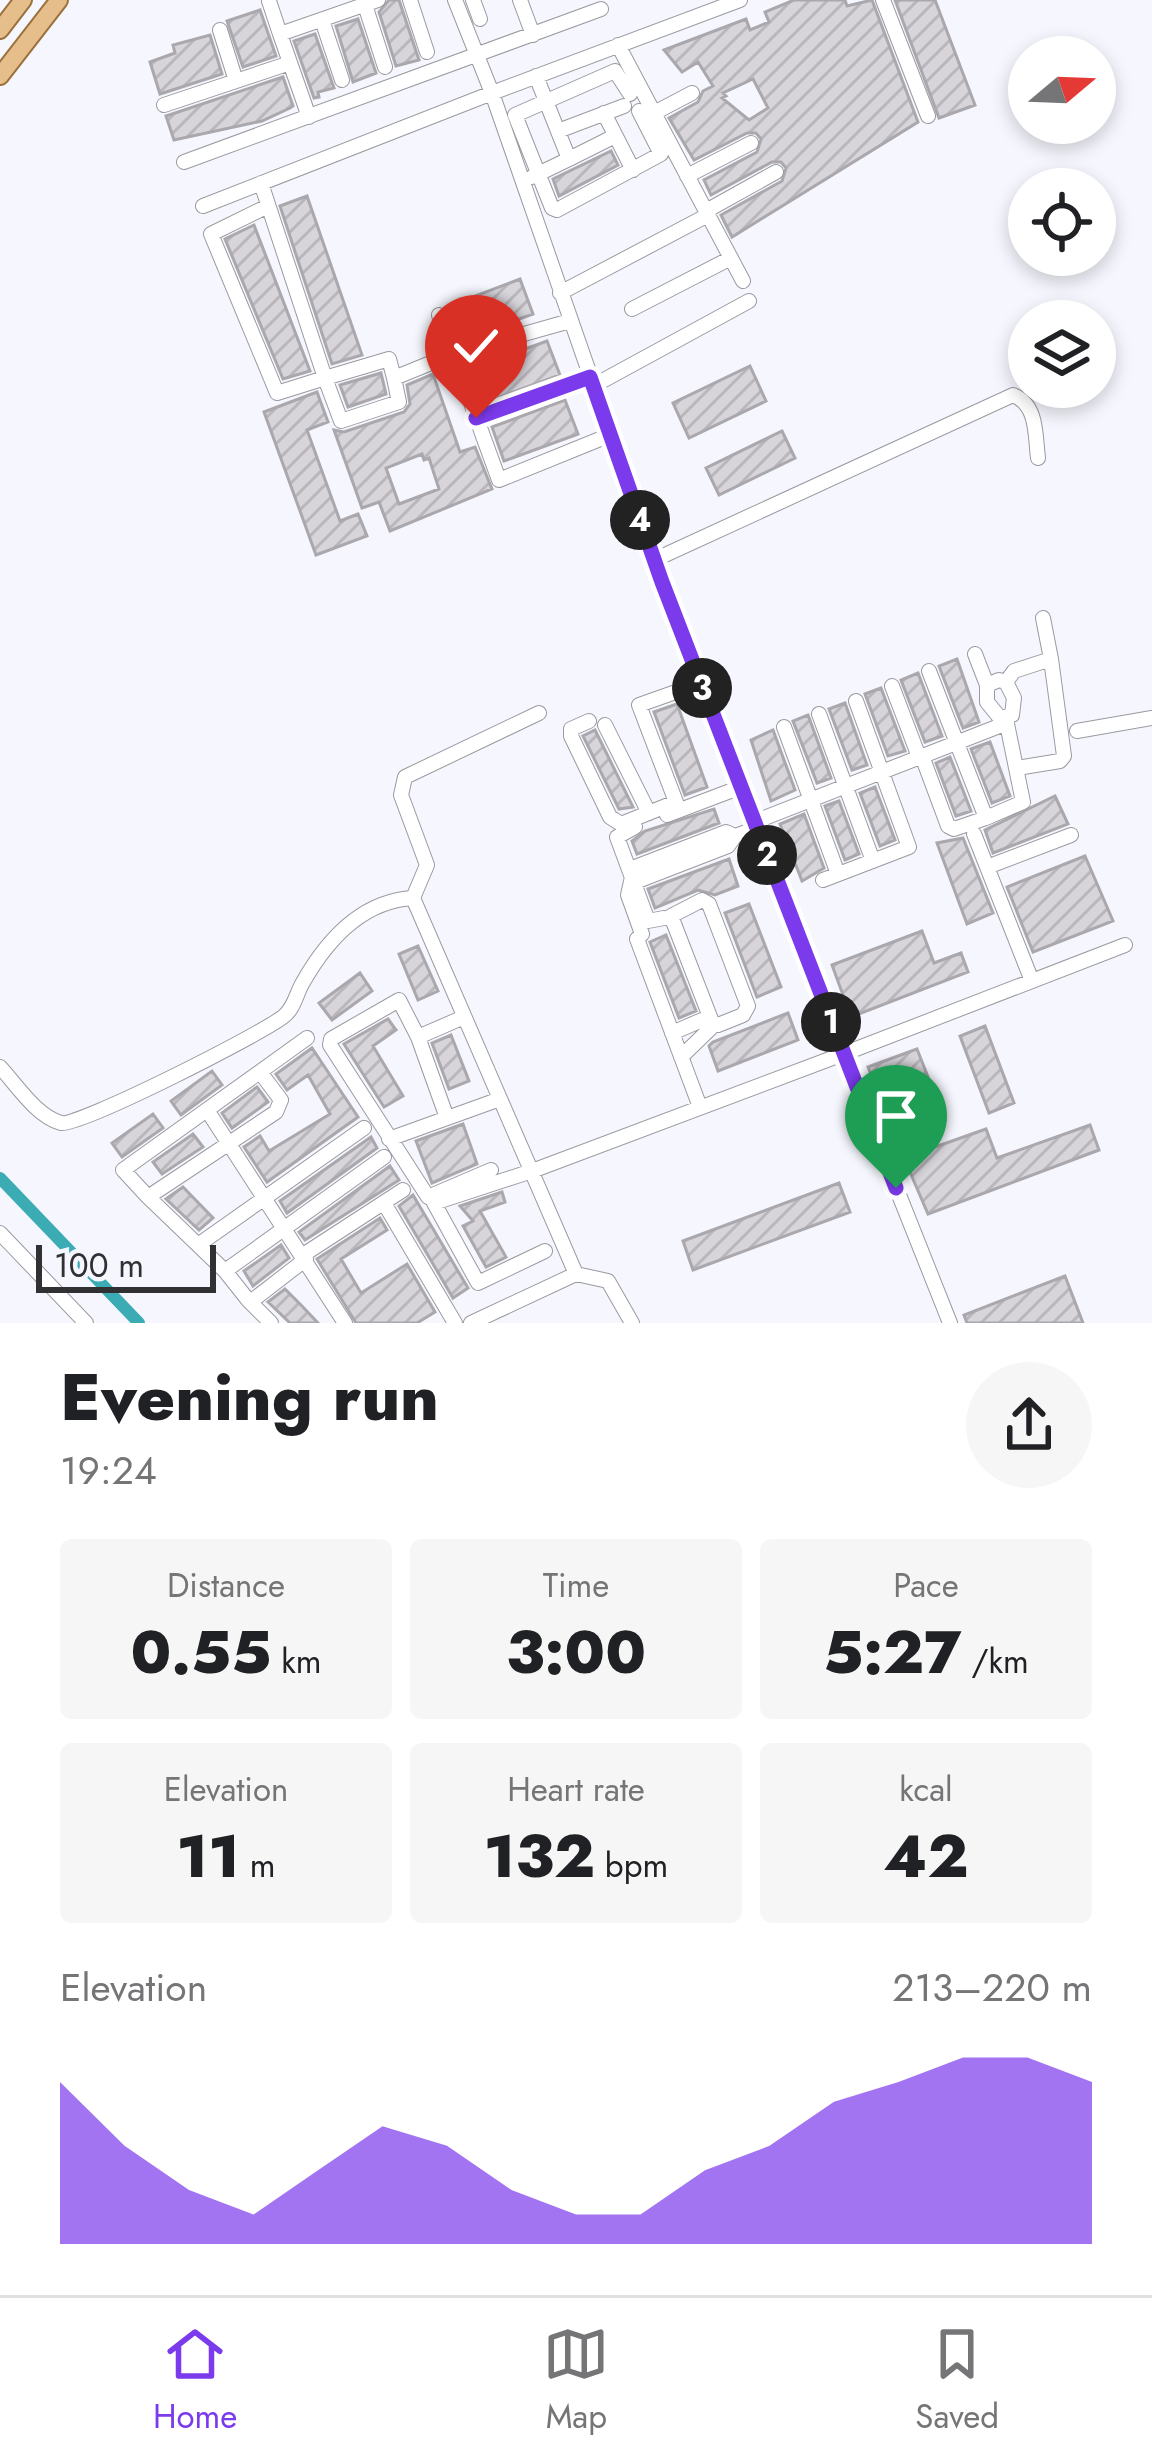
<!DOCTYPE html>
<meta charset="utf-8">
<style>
body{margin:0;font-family:Jost,sans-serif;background:#f6f6f6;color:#202124;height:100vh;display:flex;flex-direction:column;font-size:45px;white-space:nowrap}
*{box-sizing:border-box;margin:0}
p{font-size:39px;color:#757577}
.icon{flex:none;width:66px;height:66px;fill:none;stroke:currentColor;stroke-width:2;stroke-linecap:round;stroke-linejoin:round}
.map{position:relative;height:1323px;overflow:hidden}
.details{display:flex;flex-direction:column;background:#fff;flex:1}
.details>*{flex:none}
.needle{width:78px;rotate:71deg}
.fabs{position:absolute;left:1008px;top:36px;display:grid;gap:24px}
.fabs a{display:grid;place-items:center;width:108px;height:108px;border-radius:50%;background:#fff;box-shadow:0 6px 18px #0003;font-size:60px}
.scale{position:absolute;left:36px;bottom:30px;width:180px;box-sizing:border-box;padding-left:12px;border:6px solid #313134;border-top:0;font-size:33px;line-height:42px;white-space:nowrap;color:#313134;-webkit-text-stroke:9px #f6f7fe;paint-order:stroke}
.pin{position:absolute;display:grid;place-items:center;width:102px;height:102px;color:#fff;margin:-123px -51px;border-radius:50% 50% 50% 0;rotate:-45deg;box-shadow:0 0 12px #0007}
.pin .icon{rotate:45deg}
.km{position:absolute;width:60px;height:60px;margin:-30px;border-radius:50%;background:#222;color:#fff;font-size:33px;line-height:60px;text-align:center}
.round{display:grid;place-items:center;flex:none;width:126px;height:126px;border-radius:63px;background:#f6f6f6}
.summary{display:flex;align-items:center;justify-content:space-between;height:204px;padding:0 60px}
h1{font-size:66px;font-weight:800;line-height:90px}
.metrics{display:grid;grid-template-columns:repeat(3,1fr);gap:18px;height:204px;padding:12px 60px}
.metrics div{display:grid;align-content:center;border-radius:12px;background:#f6f6f6;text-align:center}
.metrics b{font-size:60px;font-weight:800}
.metrics small{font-size:33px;font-weight:400}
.metrics p{font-size:33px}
.chart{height:336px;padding:24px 60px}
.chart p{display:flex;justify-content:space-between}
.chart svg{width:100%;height:216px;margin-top:12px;fill:#7c3aed;opacity:.7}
.menu{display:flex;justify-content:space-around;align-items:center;height:168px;border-top:3px solid #e0e0e0;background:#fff;font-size:33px;color:#757577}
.menu a{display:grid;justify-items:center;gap:6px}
.menu .current{color:#7c3aed}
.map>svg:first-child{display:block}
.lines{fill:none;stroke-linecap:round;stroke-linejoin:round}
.canal{stroke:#3cacb4;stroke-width:12}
.building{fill:url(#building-hatch);stroke:#aaa7ad;stroke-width:3;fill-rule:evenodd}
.minor-casing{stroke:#999aa0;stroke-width:16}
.major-casing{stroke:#9b703b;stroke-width:20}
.minor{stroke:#fff;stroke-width:14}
.major{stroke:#e5be8c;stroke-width:16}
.route-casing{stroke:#fff;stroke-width:24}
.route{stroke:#7c3aed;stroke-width:15}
</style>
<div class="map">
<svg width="1152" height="1323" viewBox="0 0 1152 1323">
<defs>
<pattern id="building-hatch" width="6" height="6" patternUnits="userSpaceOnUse" patternTransform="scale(3)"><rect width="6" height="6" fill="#d7d4da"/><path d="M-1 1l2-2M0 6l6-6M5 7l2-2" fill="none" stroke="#b9b6bc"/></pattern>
</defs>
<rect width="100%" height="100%" fill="#f6f7fe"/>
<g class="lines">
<path class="canal" d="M0,1178L139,1323"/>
</g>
<path class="building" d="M389,0H399L419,60L396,66L379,12Z
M794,0H845L847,6L872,0L918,122L732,237L721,215L782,181L786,168L781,162H772L711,195L704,180L757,152L761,139L756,133H747L694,160L669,118L698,102L703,91L713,86L698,62L682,72L664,50L746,19L750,30L769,22L765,12ZM753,79L768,108L749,120L722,98L726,96L723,93Z
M895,0H935L975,105L939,118Z
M260,10L276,56L243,67L227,21Z
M358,19L376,73L353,82L336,26Z
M315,34L334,88L318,92L319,97L314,98L294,41Z
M210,35L222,74L160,94L150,62L175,53L173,45Z
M283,77L293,106L290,108L262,121L174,140L166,116Z
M611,151L618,165L559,196L553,179Z
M307,196L362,355L332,364L280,206Z
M254,225L310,371L283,379L225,239Z
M520,279L533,314L460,340L446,307Z
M547,341L560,375L483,403L471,369Z
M750,366L766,401L689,438L673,403Z
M381,373L386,394L348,407L340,385Z
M433,374L460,452L475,447L492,489L390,531L379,502L362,508L334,430L344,432L404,412L410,404L407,385ZM422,454L424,460L429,458L439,489L399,504L386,468Z
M317,392L328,422L307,430L340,521L358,514L367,536L316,555L264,412Z
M565,400L578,434L504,461L492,427Z
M782,431L795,458L719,495L706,468Z
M957,659L979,722L963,728L939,666Z
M918,673L942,736L925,742L901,680Z
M881,688L905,751L888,756L865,694Z
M845,703L867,765L852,770L829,709Z
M677,704L707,787L685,795L654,712Z
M808,715L831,778L817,783L793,721Z
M595,730L633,807L619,809L583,736Z
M773,730L795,790L771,801L751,740Z
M990,742L1010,796L992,803L971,749Z
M950,757L971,811L956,816L936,763Z
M875,787L895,840L880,846L860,793Z
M1055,796L1068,824L993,853L985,830Z
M839,801L859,854L845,860L825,806Z
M714,809L719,823L637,854L632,841L645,831Z
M804,814L824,868L802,881L780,824Z
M963,838L993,913L967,924L937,843Z
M1085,856L1113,921L1033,952L1007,887Z
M729,859L738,886L715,895L698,890L655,908L648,889Z
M749,904L781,987L757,997L725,913Z
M922,931L934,963L961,953L968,972L851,1017L832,965Z
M666,935L696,1011L679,1018L650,942Z
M418,946L438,991L418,1000L399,954Z
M360,973L372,991L332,1020L319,1003Z
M788,1013L798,1040L718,1071L709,1046L713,1042Z
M388,1019L396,1030L373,1046L403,1096L384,1107L344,1044Z
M985,1026L1014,1103L989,1113L960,1036Z
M451,1035L469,1081L449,1089L432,1043Z
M312,1048L358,1117L267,1182L244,1147L260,1136L269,1151L330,1114L308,1075L287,1090L276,1074Z
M917,1049L945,1120L896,1138L868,1067Z
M212,1071L222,1085L181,1115L171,1101Z
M257,1087L268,1102L232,1128L222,1113Z
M153,1114L163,1128L122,1157L112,1143Z
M463,1124L477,1164L432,1183L416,1141Z
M1090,1125L1099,1150L928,1214L904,1158L986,1129L997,1158Z
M193,1134L203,1147L162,1174L153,1162Z
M371,1137L377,1148L287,1213L280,1201Z
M390,1166L399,1180L305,1240L299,1232Z
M839,1183L850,1212L693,1270L683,1241Z
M183,1187L213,1218L199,1230L166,1199Z
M502,1192L505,1202L480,1211L506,1257L486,1267L463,1226L473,1221L460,1206Z
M413,1195L468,1288L453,1298L399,1206Z
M380,1218L387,1230L341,1259L361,1293L407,1264L435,1312L417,1323H356L317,1259Z
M281,1245L289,1258L253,1286L244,1271Z
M1065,1276L1083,1323H967L964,1315Z
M285,1289L302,1306L318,1323H290L268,1302Z"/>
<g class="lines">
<defs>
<path id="minor" d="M410,0L427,52
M473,0L480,19
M520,0L533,35
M883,0L928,116
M269,1L280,34
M365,5L385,67
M322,20L342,80
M220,30L236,81
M618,45L743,281
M630,94L615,71L515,115L552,208L557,210L661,154L639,111
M164,105L290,63
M604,113L633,170
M654,113L692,93
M309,117L280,34L378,0
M558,131L624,106
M569,159L615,136
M184,162L601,9
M687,176L751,143
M532,177L569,159L536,76
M261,183L325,378L277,393L211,234L268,206
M203,206L492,93L455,0
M706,211L776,172
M560,293L708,215
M632,309L731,258
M439,315L499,480L610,435
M394,378L399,402L341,421L325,378L389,359L394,378L453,354L570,321
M593,386L749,301
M477,418L590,377
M654,560L1013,395C1038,405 1035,435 1038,458
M1043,618L1051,659
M975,654L987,685
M1006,682L1014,698L1012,715L1000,718L987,702V685L999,680L1006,682L1014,671L1051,659L1064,756L1060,761L1017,768
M892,686L919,757
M819,714L873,861
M589,721L571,729V736L610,817L621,824L676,802L639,705L701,683
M605,725L649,813
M784,727L838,874
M1077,731L1152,718
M922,756L948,826L954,829L986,818L929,671
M667,815L741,787
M986,818L1023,802L1006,719
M754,822L1007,723
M635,827L617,837L648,921L664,918
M974,834L1032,981
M987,867L1071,835
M630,869L726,832L735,836L757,828
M632,877L628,895L642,934L637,939L700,1107
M823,880L909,847L856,701
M635,882L728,846L735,836
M702,900L709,904L748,1006L743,1015L718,1025L712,1022L671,916Z
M464,1017L418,1037L399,1000L331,1039L330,1045L428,1197L491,1170
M672,1033L702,1020
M418,1037L447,1118
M681,1057L715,1024
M0,1067C16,1084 36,1116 61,1123C78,1127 264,1033 284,1016C294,1008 296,995 302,984C326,941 362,901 413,898
M260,1072L281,1100L276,1112L148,1197L123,1170L307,1038
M207,1110L345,1323
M389,1139L500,1099
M148,1197L198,1245L364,1128
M384,1203L455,1323
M0,1233L86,1323
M198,1245L225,1271L384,1157
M545,1251L478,1283L434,1203L532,1171L843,1054L662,582L492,93L740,0
M303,1255L403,1190
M225,1271L248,1300H253L306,1259
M576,1274L608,1281L632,1323
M248,1300L271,1323
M471,1323L576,1274L413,898L427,865L401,795L405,777L539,713
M950,1323L843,1054L1125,945"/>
<path id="major" d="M0,30L23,0
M0,76L59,0"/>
</defs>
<use href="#minor" class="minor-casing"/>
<use href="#major" class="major-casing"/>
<use href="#minor" class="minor"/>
<use href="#major" class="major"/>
</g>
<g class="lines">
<defs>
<path id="route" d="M476,418L590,377L662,582L896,1188"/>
</defs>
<use href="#route" class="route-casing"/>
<use href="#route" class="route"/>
</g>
</svg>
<div class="fabs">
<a><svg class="needle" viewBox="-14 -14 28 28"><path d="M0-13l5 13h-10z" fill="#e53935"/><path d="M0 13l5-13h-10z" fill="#757577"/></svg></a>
<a><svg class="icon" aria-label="locate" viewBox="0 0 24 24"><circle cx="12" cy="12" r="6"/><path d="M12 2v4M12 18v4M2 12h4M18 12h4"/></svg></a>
<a><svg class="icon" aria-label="layers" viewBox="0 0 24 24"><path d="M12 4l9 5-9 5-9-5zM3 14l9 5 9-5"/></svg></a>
</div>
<div class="scale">100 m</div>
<div class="pin" style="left:896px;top:1188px;background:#1e9e55"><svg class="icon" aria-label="arrive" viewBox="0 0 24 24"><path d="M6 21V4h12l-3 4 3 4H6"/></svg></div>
<div class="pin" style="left:476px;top:418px;background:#d93025"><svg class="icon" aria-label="check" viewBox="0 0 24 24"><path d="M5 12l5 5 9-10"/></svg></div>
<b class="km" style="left:831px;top:1022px">1</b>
<b class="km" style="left:767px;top:855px">2</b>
<b class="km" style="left:702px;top:688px">3</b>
<b class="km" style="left:640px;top:520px">4</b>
</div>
<section class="details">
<div class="summary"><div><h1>Evening run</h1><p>19:24</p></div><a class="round"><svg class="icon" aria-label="share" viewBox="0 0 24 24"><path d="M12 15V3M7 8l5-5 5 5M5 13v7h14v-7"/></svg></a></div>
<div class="metrics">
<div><p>Distance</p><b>0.55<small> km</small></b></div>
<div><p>Time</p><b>3:00</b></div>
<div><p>Pace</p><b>5:27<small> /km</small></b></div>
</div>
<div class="metrics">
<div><p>Elevation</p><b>11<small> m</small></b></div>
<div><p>Heart rate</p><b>132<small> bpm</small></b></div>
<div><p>kcal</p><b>42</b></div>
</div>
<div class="chart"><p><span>Elevation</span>213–220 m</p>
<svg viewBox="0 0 160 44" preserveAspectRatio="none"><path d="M0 44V11L10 24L20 33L30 38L40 29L50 20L60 24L70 33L80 38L90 38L100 29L110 24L120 15L130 11L140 6L150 6L160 11V44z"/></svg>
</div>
</section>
<nav class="menu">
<a class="current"><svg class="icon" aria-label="home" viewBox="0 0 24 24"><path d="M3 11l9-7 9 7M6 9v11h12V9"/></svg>Home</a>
<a><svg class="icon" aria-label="map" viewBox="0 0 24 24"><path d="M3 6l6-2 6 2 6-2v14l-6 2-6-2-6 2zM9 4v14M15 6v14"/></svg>Map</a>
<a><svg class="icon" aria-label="saved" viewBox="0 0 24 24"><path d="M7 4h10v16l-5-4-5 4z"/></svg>Saved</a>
</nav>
